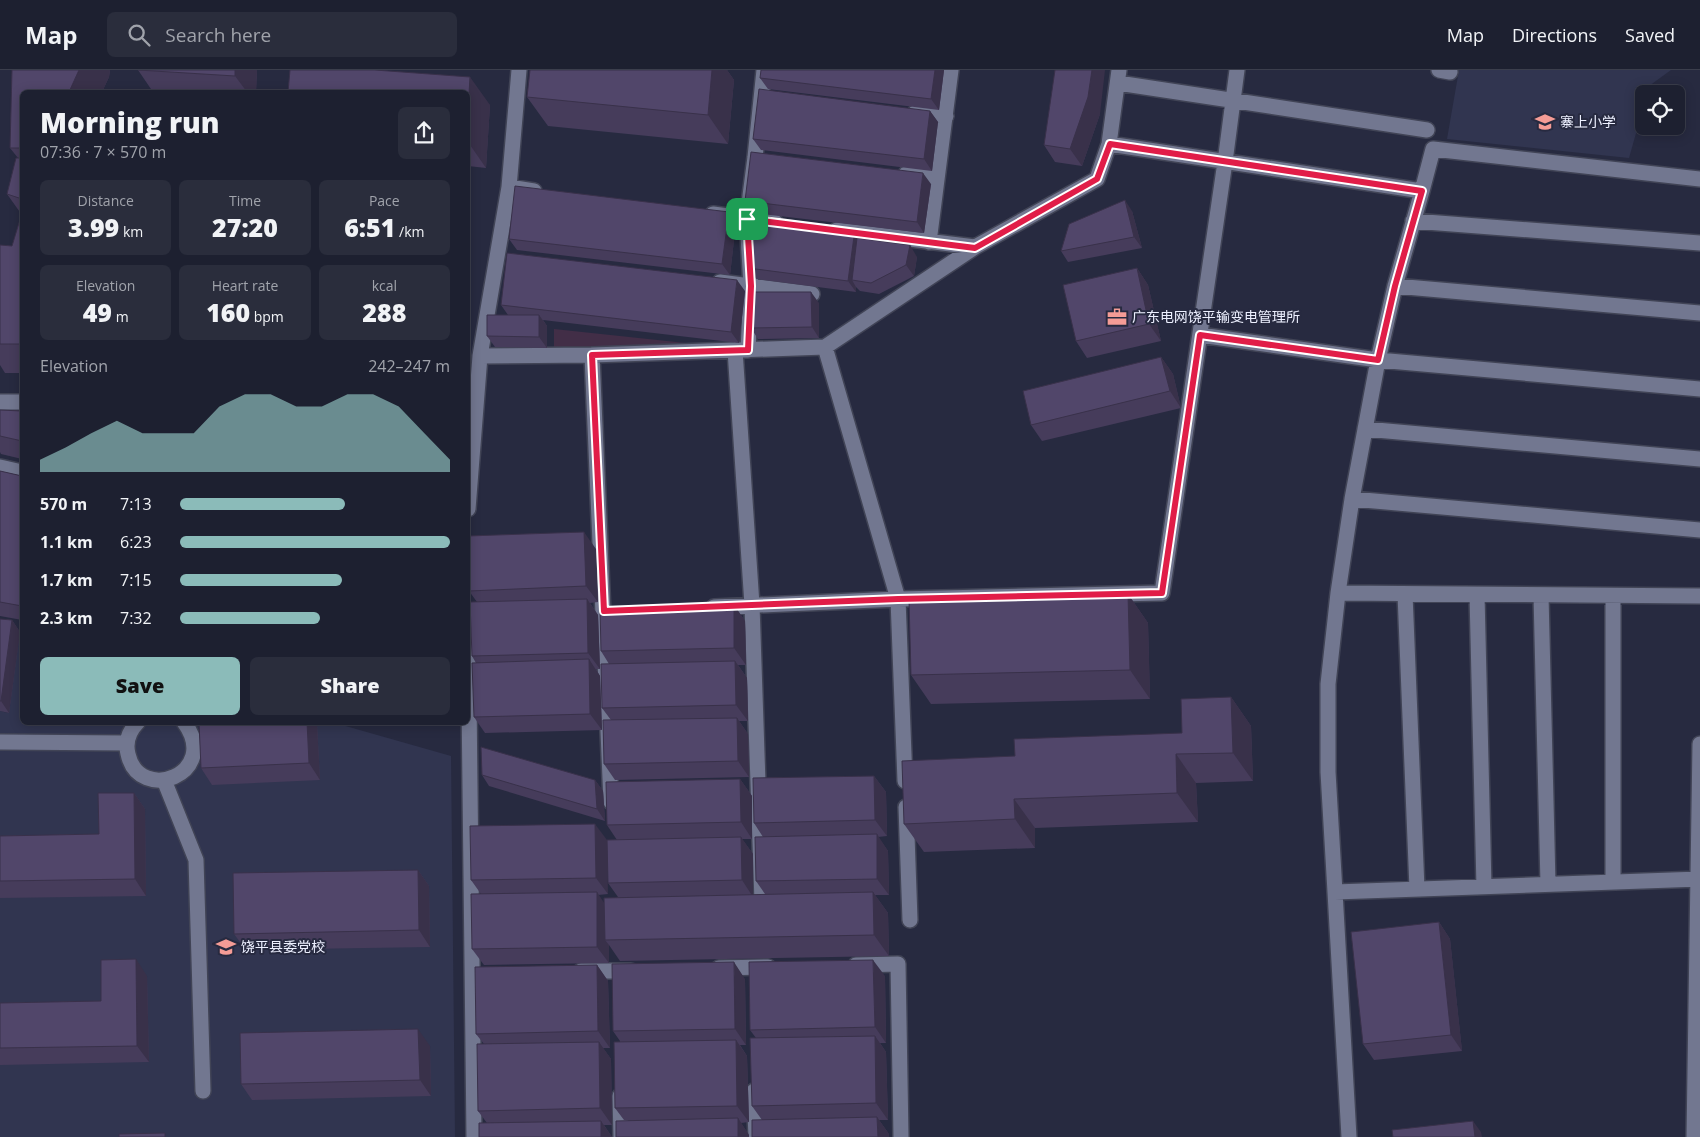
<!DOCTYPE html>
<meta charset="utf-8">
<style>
body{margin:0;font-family:"Open Sans","Noto Sans SC",sans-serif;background:#2a2d3c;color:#f1f3f6;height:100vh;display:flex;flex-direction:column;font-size:19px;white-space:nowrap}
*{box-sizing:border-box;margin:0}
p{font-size:16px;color:#a0a3ab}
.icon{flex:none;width:28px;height:28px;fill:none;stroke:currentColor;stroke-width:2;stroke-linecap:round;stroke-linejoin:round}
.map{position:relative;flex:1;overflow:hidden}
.sheet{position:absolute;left:20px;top:20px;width:450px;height:635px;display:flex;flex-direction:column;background:#1d2030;border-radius:8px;box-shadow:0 2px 12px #0003,0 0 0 1px #3b3e4c}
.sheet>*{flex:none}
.controls{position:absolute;left:1635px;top:15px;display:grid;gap:10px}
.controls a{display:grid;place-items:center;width:50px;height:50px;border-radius:8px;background:#1d2030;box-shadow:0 2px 12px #0003,0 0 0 1px #3b3e4c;font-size:25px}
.pin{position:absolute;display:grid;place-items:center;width:42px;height:42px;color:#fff;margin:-21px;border-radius:10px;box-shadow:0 2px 8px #0006}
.round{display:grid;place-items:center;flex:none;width:52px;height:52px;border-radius:8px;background:#2a2d3c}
.head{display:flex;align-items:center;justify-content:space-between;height:85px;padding:0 20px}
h1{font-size:28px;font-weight:800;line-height:38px}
.figures{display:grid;grid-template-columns:repeat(3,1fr);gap:8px;height:85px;padding:5px 20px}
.figures div{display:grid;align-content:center;border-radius:8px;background:#2a2d3c;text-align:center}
.figures b{font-size:25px;font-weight:800}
.figures small{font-size:14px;font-weight:400}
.figures p{font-size:14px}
.chart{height:140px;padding:10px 20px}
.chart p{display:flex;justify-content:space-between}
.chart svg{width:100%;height:90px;margin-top:5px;fill:#8bbbb9;opacity:.7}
.action{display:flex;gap:10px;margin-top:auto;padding:10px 20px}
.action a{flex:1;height:58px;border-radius:8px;background:#8bbbb9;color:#111;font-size:20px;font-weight:800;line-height:58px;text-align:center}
.action a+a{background:#2a2d3c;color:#f1f3f6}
ul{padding:0 20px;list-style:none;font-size:16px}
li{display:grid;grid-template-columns:80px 60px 1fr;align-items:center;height:38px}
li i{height:12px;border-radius:6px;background:#8bbbb9}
header{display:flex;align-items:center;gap:30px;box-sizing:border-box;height:70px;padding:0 25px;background:#1d2030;border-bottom:1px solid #3b3e4c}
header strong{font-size:24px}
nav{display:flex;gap:28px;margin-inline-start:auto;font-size:18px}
.search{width:350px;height:45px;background:#2a2d3c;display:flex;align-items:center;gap:12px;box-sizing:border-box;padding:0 18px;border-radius:8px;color:#a0a3ab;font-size:19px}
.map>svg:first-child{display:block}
.built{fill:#313550}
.green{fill:#422e47}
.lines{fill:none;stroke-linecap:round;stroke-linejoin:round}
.minor-casing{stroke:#414456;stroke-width:18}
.minor{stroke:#727790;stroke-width:15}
.wall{fill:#463c5b}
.shaded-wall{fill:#39314a}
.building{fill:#51466a;stroke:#39314a}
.route-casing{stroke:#fff;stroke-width:10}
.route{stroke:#e11d48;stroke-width:6}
.labels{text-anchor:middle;stroke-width:4;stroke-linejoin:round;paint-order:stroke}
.poi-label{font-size:14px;fill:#edf0ff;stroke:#272a40;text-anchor:start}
</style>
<header>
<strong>Map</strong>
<div class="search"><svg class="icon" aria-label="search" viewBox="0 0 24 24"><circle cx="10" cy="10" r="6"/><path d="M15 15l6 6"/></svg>Search here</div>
<nav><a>Map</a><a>Directions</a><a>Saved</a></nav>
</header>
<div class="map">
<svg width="1700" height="1067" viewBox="0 0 1700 1067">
<rect width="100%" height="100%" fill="#272a40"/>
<path class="built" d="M1459,0H1671L1649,16L1647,24H1644V35L1629,88L1447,69Z
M20,561L22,562V652L335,653L451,686L455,1067H0V641L8,643Z"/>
<path class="green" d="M554,259L695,274L554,278Z"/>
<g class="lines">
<defs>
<path id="minor" d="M1439,0L1450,2
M1118,13L1427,60
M915,43L946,46
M1109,74L1422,121L1395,216L1378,290L1700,319
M906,104L937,108
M509,117L534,121
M1422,121L1433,79L1700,109
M713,144L775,152
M1413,151L1700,173
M837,160L975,177
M929,172L951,0
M720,212L812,224
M1395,216L1700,243
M1200,265L1378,290L1352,429L1338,523L1328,614V702L1335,822L1700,809
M825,277L898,529L1162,523L1225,92L1237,0
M735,280L752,535L762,832
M748,280L751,216L747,149L755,87L764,0
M592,285L611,732
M480,286L592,285L825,277L975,177L1097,109L1109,74L1119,0
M0,332H22
M1365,359L1700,389
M0,397L22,402
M1352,429L1700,460
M468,439L480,286L509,117L519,0
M1338,523L1700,526
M1405,524L1417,819
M1477,525L1484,817
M1541,525L1548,814
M714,537L898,529L905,711
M468,542L474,1067
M138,652C129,661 125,672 128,684C139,735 222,704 184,652
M0,672L127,673
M164,710L196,790L203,1021
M906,737L910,850
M1613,812V526
M1335,822L1349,1067
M856,895L898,894L901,1067
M719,898L768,897
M581,901H631
M754,1021L756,1067
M620,1026L621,1067
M1694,1067L1700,674"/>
</defs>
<use href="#minor" class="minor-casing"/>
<use href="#minor" class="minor"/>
</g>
<path class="wall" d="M12,0H110L109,7L102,22H22V303H5L0,295V175L12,176L22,145L7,124L16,88H18L10,78Z
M138,0H257L256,22H153Z
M530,0H727L734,10L728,74L548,56L527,27Z
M944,0L939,40L768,19L760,8Z
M468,22L490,35L486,98L468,96Z
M930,41L938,52L932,101L761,80L753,69Z
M1100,44L1082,96L1055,92L1044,75Z
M931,114L924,163L753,143L745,131Z
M1132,141L1142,178L1068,192L1061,181Z
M729,142L736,153L730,205L517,180L509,169Z
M855,159L862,169L917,187L914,206L879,224L860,221L856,217V222L756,209L748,198Z
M1137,198L1148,215L1161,271L1087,288L1076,271Z
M745,221L739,273L543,250L547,256V278L495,277L487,266L508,245L501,235Z
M819,233V268L758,269L751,258Z
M1161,287L1173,304L1181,338L1042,371L1031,355Z
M0,340L22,341V389L1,384L0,382Z
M0,401L22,406V550L0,546Z
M596,479L598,532L590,533L598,545L600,599H596L600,606L602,660L485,663L474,647L476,593L472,586L477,532L469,521Z
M1128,524L1148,553L1150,629L931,634L911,605Z
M734,535L745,551L746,595H738L747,608L748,651H739L748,664L749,707L615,710L604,694L611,650L602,638L609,594L601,581Z
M0,549L12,550L20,562L9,643L0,641Z
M1231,627L1251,656L1253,711L1196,713L1198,752L1035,758V778L924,782L904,754L1182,663Z
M199,652H316L317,654L320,710L212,715L201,698Z
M482,705L595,710L603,721L605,751L489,716Z
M874,706L886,722L887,766L878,767L888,781L889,825H875L888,843L889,886L620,891L609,875V893L484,895L472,879L481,824L471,810L595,754L608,824L598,825L604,834L618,827L608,813L617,770L607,755L740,709L752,726V769H742L753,784V825L765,824L756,811L763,767L754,753Z
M134,723L145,739L146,826L0,828V766L99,764Z
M418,800L429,816L430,877L246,880L234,864Z
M1439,852L1450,869L1462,981L1374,990L1363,974Z
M597,895L608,911L610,978H603L611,989L612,1055H604L612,1067H479L487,1053L478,1041L484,974L476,964Z
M147,906L149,992L0,995V933L101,931Z
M885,906L886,973H880L886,982L888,1050H879L889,1064L762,1050L752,1036L756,968L750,960Z
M745,909L746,975H740L747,986L749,1052L741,1053L749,1065L624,1050L615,1038L620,971L613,961Z
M430,976L431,1026L252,1030L241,1014Z"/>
<path class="shaded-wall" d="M79,0H110L109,7L102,22H69Z
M235,0H257L256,22H247L235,6Z
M712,0H727L734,10L728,74L708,45Z
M935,0H944L939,40L931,29Z
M1092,0H1105L1100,44L1082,96L1070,79Z
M470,7L490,35L486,98L468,72V40Z
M930,41L938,52L932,101L924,89Z
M923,103L931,114L924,163L917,152Z
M1125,130L1132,141L1142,178L1134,167Z
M729,142L736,153L730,205L722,194Z
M855,159L863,170L852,210L856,217V222L848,211Z
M910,175L917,187L914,206L906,195Z
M1137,198L1148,215L1161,271L1149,254Z
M737,210L745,221L739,273L731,262Z
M811,222L819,233V268L812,257Z
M539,245L547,256V278L539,267Z
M1161,287L1173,304L1181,338L1170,321Z
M584,462L596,479L598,532L586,516Z
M1128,524L1148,553L1150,629L1130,600Z
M587,529L598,545L600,599L588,583Z
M734,535L745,551L746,595L734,578Z
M12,550L20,562L9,643L1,631Z
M589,589L600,606L602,660L590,644Z
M735,591L747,608L748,651L736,635Z
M1231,627L1251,656L1253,711L1233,683Z
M737,648L748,664L749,707L738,691Z
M307,652H316L317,654L320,710L309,693Z
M1176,684L1196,713L1198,752L1177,723Z
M874,706L886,722L887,766L875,750Z
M740,709L752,726V769L741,752Z
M595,710L603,721L605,751L597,739Z
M134,723L145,739L146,826L135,809Z
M1014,729L1035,758V778L1015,749Z
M595,754L607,770L608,824L596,808Z
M877,764L888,781L889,825L877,809Z
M741,767L753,784V827L742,810Z
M418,800L429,816L430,877L419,860Z
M597,822L608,839L605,870L609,875V893L597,877Z
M873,822L888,843L889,886L874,865Z
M1439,852L1450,869L1462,981L1451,965Z
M136,889L147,906L149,992L137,976Z
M873,890L885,906L886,973L875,957Z
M734,892L745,909L746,975L735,959Z
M597,895L608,911L610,978L598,961Z
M418,959L430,976L431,1026L420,1010Z
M875,966L886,982L888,1050L876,1033Z
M736,970L747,986L749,1052L737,1036Z
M599,972L611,989L612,1055L600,1038Z
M877,1047L889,1064V1067H878Z
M738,1048L749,1065V1067H738Z
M601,1051L612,1067H601Z
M1473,1051L1481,1062L1482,1067H1475Z"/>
<path class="building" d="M12,0H79L69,22H22V78H10Z
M138,0H235V6Z
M290,0H375L470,7L468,40V22H288Z
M530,0H712L708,45L527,27Z
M761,0H935L931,29L760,8Z
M1055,0H1092L1088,27L1070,79L1044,75Z
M759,19L930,41L924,89L753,69Z
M751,82L923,103L917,152L745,131Z
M16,88H22V129L7,124Z
M515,116L729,142L722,194L509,169Z
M1125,130L1134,167L1061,181L1069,154Z
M22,143V274H0V175L12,176Z
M755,145L855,159L848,211L748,198Z
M857,168L910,175L906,195L871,213L852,210Z
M507,183L737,210L731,262L501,235Z
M1137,198L1149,254L1076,271L1063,215Z
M750,222H811L812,257L751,258Z
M487,245H539V267L487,266Z
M1161,287L1170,321L1031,355L1023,321Z
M0,340L22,341V371L0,366Z
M0,401L22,406V536L0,532Z
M584,462L586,516L469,521L468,466Z
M1128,524L1130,600L911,605L909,530Z
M587,529L588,583L472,586L470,532Z
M734,535V578L601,581L600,538Z
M0,549L12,550L1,631H0Z
M589,589L590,644L474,647L472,593Z
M735,591L736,635L602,638L601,594Z
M1231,627L1233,683L1176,684L1177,723L1014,729L1015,749L904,754L902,691L1015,686L1014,669L1182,663L1181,629Z
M737,648L738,691L604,694L603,650Z
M199,652H307L309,693L201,698Z
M481,677L595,710L597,739L482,705Z
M874,706L875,750L754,753L753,708Z
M740,709L741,752L607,755L606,712Z
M98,723H134L135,809L0,811V766L99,764Z
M595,754L596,808L471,810L470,756Z
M877,764V809L756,811L755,767Z
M741,767L742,810L608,813L607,770Z
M418,800L419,860L234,864L233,803Z
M597,822V877L472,879L471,824Z
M873,822L874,865L605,870L604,828Z
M1439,852L1451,965L1363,974L1351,862Z
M136,889L137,976L0,978V933L101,931V890Z
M873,890L875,957L750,960L749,892Z
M734,892L735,959L613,961L612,894Z
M597,895L598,961L476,964L475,897Z
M418,959L420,1010L241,1014L240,963Z
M875,966L876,1033L752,1036L750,968Z
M736,970L737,1036L615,1038L614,972Z
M599,972L600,1038L478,1041L477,974Z
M877,1047L878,1067H752V1050Z
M738,1048V1067H616V1051Z
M601,1051V1067H479V1053Z
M1473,1051L1475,1067H1393L1392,1060Z
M165,1063V1067H119V1064Z"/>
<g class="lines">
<defs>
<path id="route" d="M1110,74L1422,121L1395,216L1378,290L1200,265L1162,523L898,529L604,541L592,285L748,280L751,216L747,149L975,178L1097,109Z"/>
</defs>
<use href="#route" class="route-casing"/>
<use href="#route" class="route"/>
</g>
<defs>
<symbol id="school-bare" viewBox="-9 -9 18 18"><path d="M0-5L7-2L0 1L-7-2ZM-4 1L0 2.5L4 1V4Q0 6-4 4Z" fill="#f59c96" stroke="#272a40" stroke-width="2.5" paint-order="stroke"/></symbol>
<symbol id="office-bare" viewBox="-9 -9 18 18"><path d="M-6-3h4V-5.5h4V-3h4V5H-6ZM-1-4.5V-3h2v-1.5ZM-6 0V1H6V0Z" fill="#f59c96" stroke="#272a40" stroke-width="2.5" paint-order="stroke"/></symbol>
</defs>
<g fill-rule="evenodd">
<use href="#school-bare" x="1531" y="38" width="28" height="28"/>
<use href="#office-bare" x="1103" y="233" width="28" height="28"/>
<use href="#school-bare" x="212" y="863" width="28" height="28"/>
</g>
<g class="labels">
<g class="poi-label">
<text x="1560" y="57">寨上小学</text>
<text x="1132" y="252">广东电网饶平输变电管理所</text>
<text x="241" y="882">饶平县委党校</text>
</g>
</g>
</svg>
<div class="controls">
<a><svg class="icon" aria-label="locate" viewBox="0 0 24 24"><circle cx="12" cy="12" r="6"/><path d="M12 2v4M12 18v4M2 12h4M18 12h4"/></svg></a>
</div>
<div class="pin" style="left:747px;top:149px;background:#1e9e55"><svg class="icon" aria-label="arrive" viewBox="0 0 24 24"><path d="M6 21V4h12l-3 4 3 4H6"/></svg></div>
<section class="sheet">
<div class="head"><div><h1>Morning run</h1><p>07:36 · 7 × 570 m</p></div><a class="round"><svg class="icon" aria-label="share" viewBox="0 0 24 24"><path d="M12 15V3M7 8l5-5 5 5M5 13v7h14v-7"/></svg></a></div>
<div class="figures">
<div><p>Distance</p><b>3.99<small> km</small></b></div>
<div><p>Time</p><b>27:20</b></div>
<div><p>Pace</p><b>6:51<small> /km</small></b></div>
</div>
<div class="figures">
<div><p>Elevation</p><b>49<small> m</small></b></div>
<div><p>Heart rate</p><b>160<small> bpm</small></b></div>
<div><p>kcal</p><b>288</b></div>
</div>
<div class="chart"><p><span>Elevation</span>242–247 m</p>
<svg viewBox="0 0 160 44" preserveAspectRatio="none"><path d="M0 44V38L10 32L20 25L30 19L40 25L50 25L60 25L70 12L80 6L90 6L100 12L110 12L120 6L130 6L140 12L150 25L160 38V44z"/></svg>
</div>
<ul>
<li><b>570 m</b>7:13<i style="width:61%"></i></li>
<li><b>1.1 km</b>6:23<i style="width:100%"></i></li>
<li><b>1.7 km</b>7:15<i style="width:60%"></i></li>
<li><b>2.3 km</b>7:32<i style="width:52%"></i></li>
</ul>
<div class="action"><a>Save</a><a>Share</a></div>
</section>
</div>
